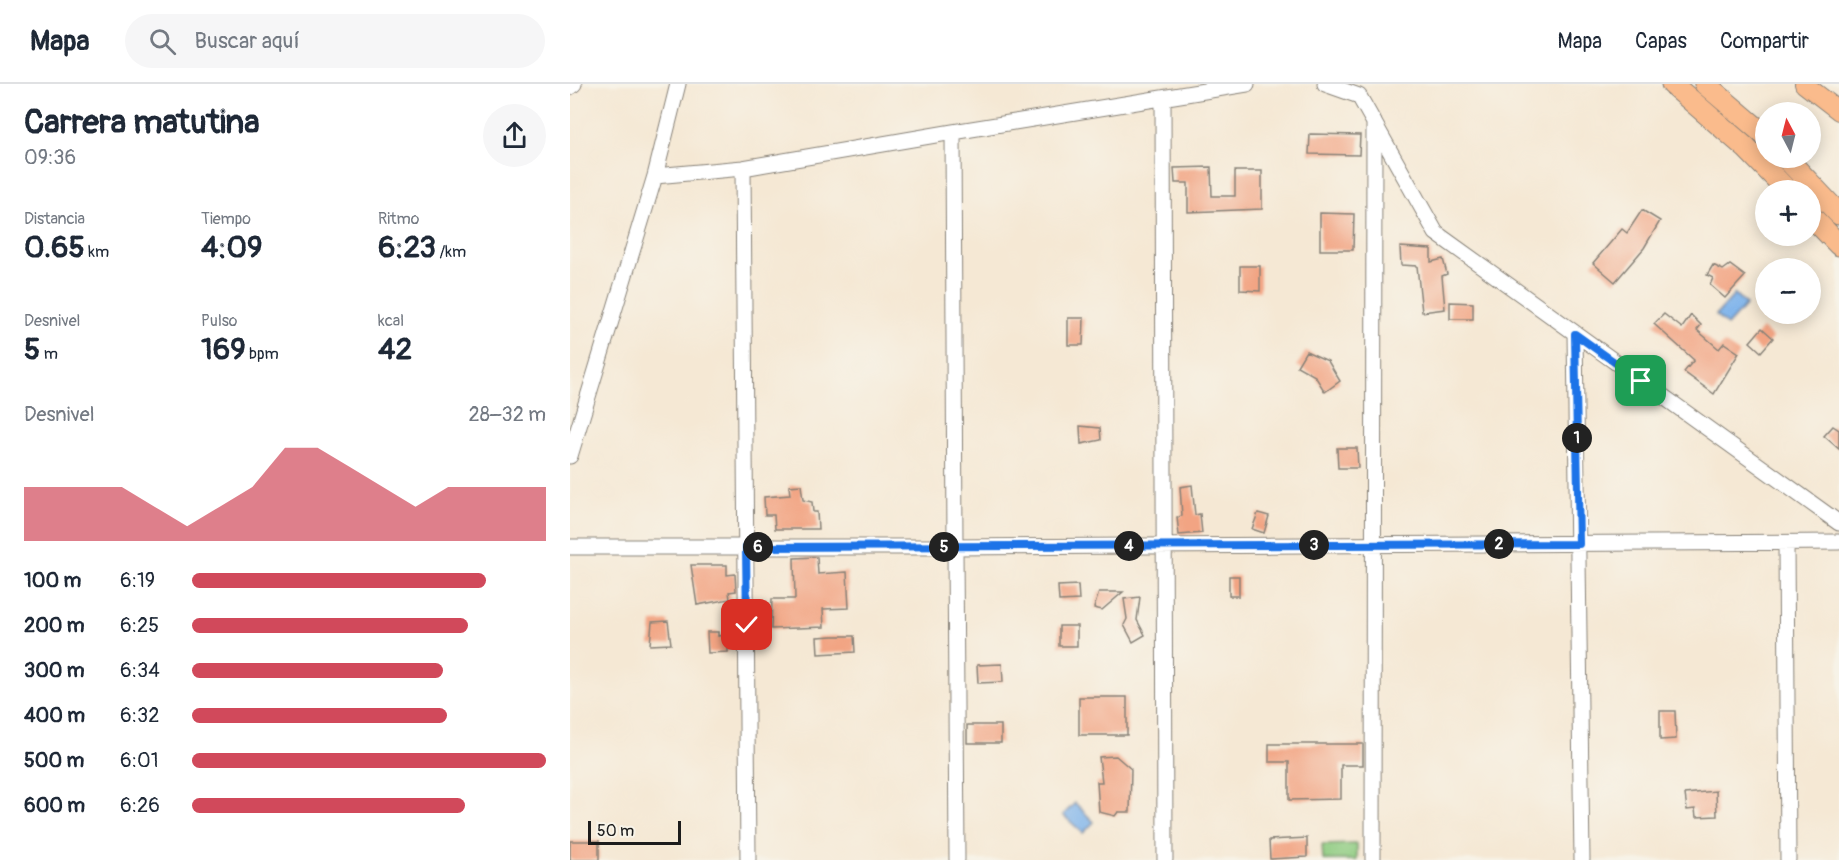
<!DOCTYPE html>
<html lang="es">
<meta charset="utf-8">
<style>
body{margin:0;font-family:Pangolin,sans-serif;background:#f6f6f7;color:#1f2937;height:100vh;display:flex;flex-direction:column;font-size:22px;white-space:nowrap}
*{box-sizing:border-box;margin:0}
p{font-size:20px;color:#747a83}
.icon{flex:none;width:33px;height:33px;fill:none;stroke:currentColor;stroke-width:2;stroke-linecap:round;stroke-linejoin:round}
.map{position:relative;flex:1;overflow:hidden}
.sheet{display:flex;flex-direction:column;background:#fff;width:570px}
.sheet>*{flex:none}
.needle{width:39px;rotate:353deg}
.controls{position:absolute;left:1185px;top:18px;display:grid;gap:12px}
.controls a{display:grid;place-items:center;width:66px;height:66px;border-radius:50%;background:#fff;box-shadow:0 3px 15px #0003;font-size:30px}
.scale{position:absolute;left:18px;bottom:15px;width:93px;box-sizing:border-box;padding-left:6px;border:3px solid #1c1c1c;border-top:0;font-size:16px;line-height:21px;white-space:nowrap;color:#1c1c1c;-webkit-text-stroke:4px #f7f3e8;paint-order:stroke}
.pin{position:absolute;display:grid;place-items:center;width:51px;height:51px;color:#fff;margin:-26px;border-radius:12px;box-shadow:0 3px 9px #0006}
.km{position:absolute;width:30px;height:30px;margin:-15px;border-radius:50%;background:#222;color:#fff;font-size:16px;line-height:30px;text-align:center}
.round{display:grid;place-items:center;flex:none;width:63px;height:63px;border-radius:32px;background:#f6f6f7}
.head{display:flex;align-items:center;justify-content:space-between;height:102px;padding:0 24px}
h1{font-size:33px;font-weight:800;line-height:45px}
.stats{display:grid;grid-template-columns:repeat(3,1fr);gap:9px;height:102px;padding:6px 24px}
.stats div{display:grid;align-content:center}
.stats b{font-size:30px;font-weight:800}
.stats small{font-size:16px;font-weight:400}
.stats p{font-size:16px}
.chart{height:168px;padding:12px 24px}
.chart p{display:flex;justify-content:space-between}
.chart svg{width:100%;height:108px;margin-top:6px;fill:#d1495b;opacity:.7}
ul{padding:0 24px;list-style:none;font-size:20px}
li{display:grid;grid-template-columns:96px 72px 1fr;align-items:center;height:45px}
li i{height:15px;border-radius:8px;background:#d1495b}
header{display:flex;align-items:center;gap:36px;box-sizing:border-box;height:84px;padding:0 30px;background:#fff;border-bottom:2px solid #e0e1e3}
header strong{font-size:28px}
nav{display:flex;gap:33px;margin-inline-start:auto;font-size:21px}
.search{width:420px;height:54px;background:#f6f6f7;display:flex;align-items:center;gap:15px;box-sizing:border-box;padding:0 21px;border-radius:33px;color:#747a83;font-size:22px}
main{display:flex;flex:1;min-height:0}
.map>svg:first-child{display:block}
.green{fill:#8fcc82;stroke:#56744f;stroke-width:1.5}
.water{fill:#7db2eb;stroke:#4c6784;stroke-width:1.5}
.building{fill:#f2a483}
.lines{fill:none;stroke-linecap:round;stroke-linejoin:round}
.minor-casing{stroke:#888278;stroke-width:17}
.major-casing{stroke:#888278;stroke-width:20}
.highway-casing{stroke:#888278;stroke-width:23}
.minor{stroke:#fff;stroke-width:15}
.major{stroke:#fabb8c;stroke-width:18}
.highway{stroke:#fabb8c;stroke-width:21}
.route-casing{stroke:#fff;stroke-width:12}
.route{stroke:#1a73e8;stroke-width:8}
</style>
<header>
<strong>Mapa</strong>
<div class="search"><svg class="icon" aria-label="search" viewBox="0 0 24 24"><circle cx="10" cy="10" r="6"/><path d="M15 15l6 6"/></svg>Buscar aquí</div>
<nav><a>Mapa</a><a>Capas</a><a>Compartir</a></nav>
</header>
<main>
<section class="sheet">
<div class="head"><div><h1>Carrera matutina</h1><p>09:36</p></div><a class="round"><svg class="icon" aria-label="share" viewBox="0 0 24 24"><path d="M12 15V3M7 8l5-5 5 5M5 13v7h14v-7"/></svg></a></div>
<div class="stats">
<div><p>Distancia</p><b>0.65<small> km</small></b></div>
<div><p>Tiempo</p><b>4:09</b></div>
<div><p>Ritmo</p><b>6:23<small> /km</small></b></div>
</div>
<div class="stats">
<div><p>Desnivel</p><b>5<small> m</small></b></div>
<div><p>Pulso</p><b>169<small> bpm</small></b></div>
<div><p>kcal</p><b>42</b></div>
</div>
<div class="chart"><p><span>Desnivel</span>28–32 m</p>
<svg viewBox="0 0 160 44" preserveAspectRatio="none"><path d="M0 44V22L10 22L20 22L30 22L40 30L50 38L60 30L70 22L80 6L90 6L100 14L110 22L120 30L130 22L140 22L150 22L160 22V44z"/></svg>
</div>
<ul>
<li><b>100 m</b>6:19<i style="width:83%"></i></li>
<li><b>200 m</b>6:25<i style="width:78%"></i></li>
<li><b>300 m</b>6:34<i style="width:71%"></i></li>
<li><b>400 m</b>6:32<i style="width:72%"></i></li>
<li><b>500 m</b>6:01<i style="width:100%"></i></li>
<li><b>600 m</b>6:26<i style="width:77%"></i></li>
</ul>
</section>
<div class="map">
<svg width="1269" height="776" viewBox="0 0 1269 776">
<rect width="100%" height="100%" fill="#f7f3e8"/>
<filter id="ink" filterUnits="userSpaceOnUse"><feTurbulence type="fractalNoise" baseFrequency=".0167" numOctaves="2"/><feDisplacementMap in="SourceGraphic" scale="12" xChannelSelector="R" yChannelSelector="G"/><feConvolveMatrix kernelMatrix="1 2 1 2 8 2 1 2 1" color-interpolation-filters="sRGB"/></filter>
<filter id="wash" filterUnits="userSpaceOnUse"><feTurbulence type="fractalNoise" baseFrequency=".008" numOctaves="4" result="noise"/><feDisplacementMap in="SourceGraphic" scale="24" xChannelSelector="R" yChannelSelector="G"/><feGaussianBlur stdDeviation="1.35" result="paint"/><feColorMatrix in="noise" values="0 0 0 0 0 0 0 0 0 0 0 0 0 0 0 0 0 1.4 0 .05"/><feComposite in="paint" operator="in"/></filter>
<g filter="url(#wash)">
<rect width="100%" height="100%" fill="#f5e8d4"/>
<path class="green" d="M787,760V776H753L752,761Z"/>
<path class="water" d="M1165,210L1176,221L1157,242L1146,231Z
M505,719L524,738L513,749L493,731Z"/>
<g id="blocks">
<path class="building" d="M740,50L790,51L789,71L739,70Z
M641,83L642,112H665V87H692V125L618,128V99H605L604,84Z
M1072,126L1090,137L1074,164L1045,198L1023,179L1052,145L1057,149Z
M750,129L784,130L783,166H750Z
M830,163L861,165V178L873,175L877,190L872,192L875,225L852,228L847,182L831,181Z
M1143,181L1153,186L1160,181L1175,192L1155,214L1140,201L1143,194L1137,191Z
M670,182H690V207L670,206Z
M880,218L903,219V235H880Z
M1094,230L1112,244L1121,231L1131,241L1127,246L1149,265L1154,259L1169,269L1144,310L1114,288L1124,276L1084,240Z
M498,234H514L513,261H498Z
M1192,244L1203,254L1191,268L1180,258Z
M736,267L758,277L770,297L755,308L745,292L727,282Z
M510,342L530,344L531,356L511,360Z
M1263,342L1269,346V365L1254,352Z
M767,364H787L788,384H768Z
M231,401L233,416L242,418L243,428H247L248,445H205L204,431H195L194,413L220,411L219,402Z
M622,401L625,431L630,430L632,449L609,451L607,433L612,432L610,403Z
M688,429L699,432L694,449L682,445Z
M247,473L248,490L277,488L279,524L253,525L254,543L201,545L202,515H225L224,474Z
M121,481H157V491L165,490L166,507L159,508L160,515L127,521Z
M659,492H669V512H659Z
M508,501L509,516L489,517L488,502Z
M529,508H553L532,526L524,524Z
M570,513L567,536L575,551L563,558L554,541L557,535L554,515Z
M98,537L101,560L80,561L82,538Z
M489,542H507V562H489Z
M137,548H148V552L154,551V555H158V568L138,569Z
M263,552H284L285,568L248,570L247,553Z
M432,580L433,598L408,599L407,581Z
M509,613H557V651H509Z
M1090,627H1105L1106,655L1090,656Z
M397,641H431V659H397Z
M699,660H793V681H771V715L719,716V678H699Z
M546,672L561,685L560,728H548L545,732L529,728L527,698H532L529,673Z
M1146,707L1147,732L1126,733L1125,725L1117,726L1115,710Z
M737,754V773L700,775L699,756Z
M0,757H29V776H0Z"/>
</g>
</g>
<g filter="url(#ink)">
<use href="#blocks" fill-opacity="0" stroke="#888278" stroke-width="1.5"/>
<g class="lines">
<defs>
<path id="minor" d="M755,0L789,12L866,149L1269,439
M0,3L4,0
M593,14L595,776
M383,48L677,0
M85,92L173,84L178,776
M1005,250L1012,776
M0,372L85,92L108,0
M1216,459L1218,776
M0,463H385L383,48L173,84
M387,776L385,463L1269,458
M803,776L804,38"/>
<path id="major" d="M1234,0L1269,27"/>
<path id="highway" d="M1102,0L1176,64L1217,106
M1135,0L1196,52
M1216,74L1269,130
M1240,131L1269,161"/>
</defs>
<use href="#minor" class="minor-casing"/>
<use href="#major" class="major-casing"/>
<use href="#highway" class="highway-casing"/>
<use href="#minor" class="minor"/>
<use href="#major" class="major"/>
<use href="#highway" class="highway"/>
</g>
</g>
<g class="lines" filter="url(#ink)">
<defs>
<path id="route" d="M177,541L176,463L1009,460L1005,250L1071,297"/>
</defs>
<use href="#route" class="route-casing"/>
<use href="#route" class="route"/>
</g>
</svg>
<div class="controls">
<a><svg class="needle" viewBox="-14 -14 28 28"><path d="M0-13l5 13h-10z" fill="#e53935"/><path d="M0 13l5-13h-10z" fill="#747a83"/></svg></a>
<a>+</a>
<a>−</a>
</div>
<div class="scale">50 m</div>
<div class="pin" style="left:1071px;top:297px;background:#1e9e55"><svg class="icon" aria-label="arrive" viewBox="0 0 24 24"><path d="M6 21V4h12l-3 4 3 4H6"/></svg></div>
<div class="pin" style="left:177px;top:541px;background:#d93025"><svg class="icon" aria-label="check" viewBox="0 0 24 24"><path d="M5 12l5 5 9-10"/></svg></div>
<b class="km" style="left:1007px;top:354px">1</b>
<b class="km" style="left:929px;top:460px">2</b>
<b class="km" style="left:744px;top:461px">3</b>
<b class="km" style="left:559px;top:462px">4</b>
<b class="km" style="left:374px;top:463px">5</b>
<b class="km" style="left:188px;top:463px">6</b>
</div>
</main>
